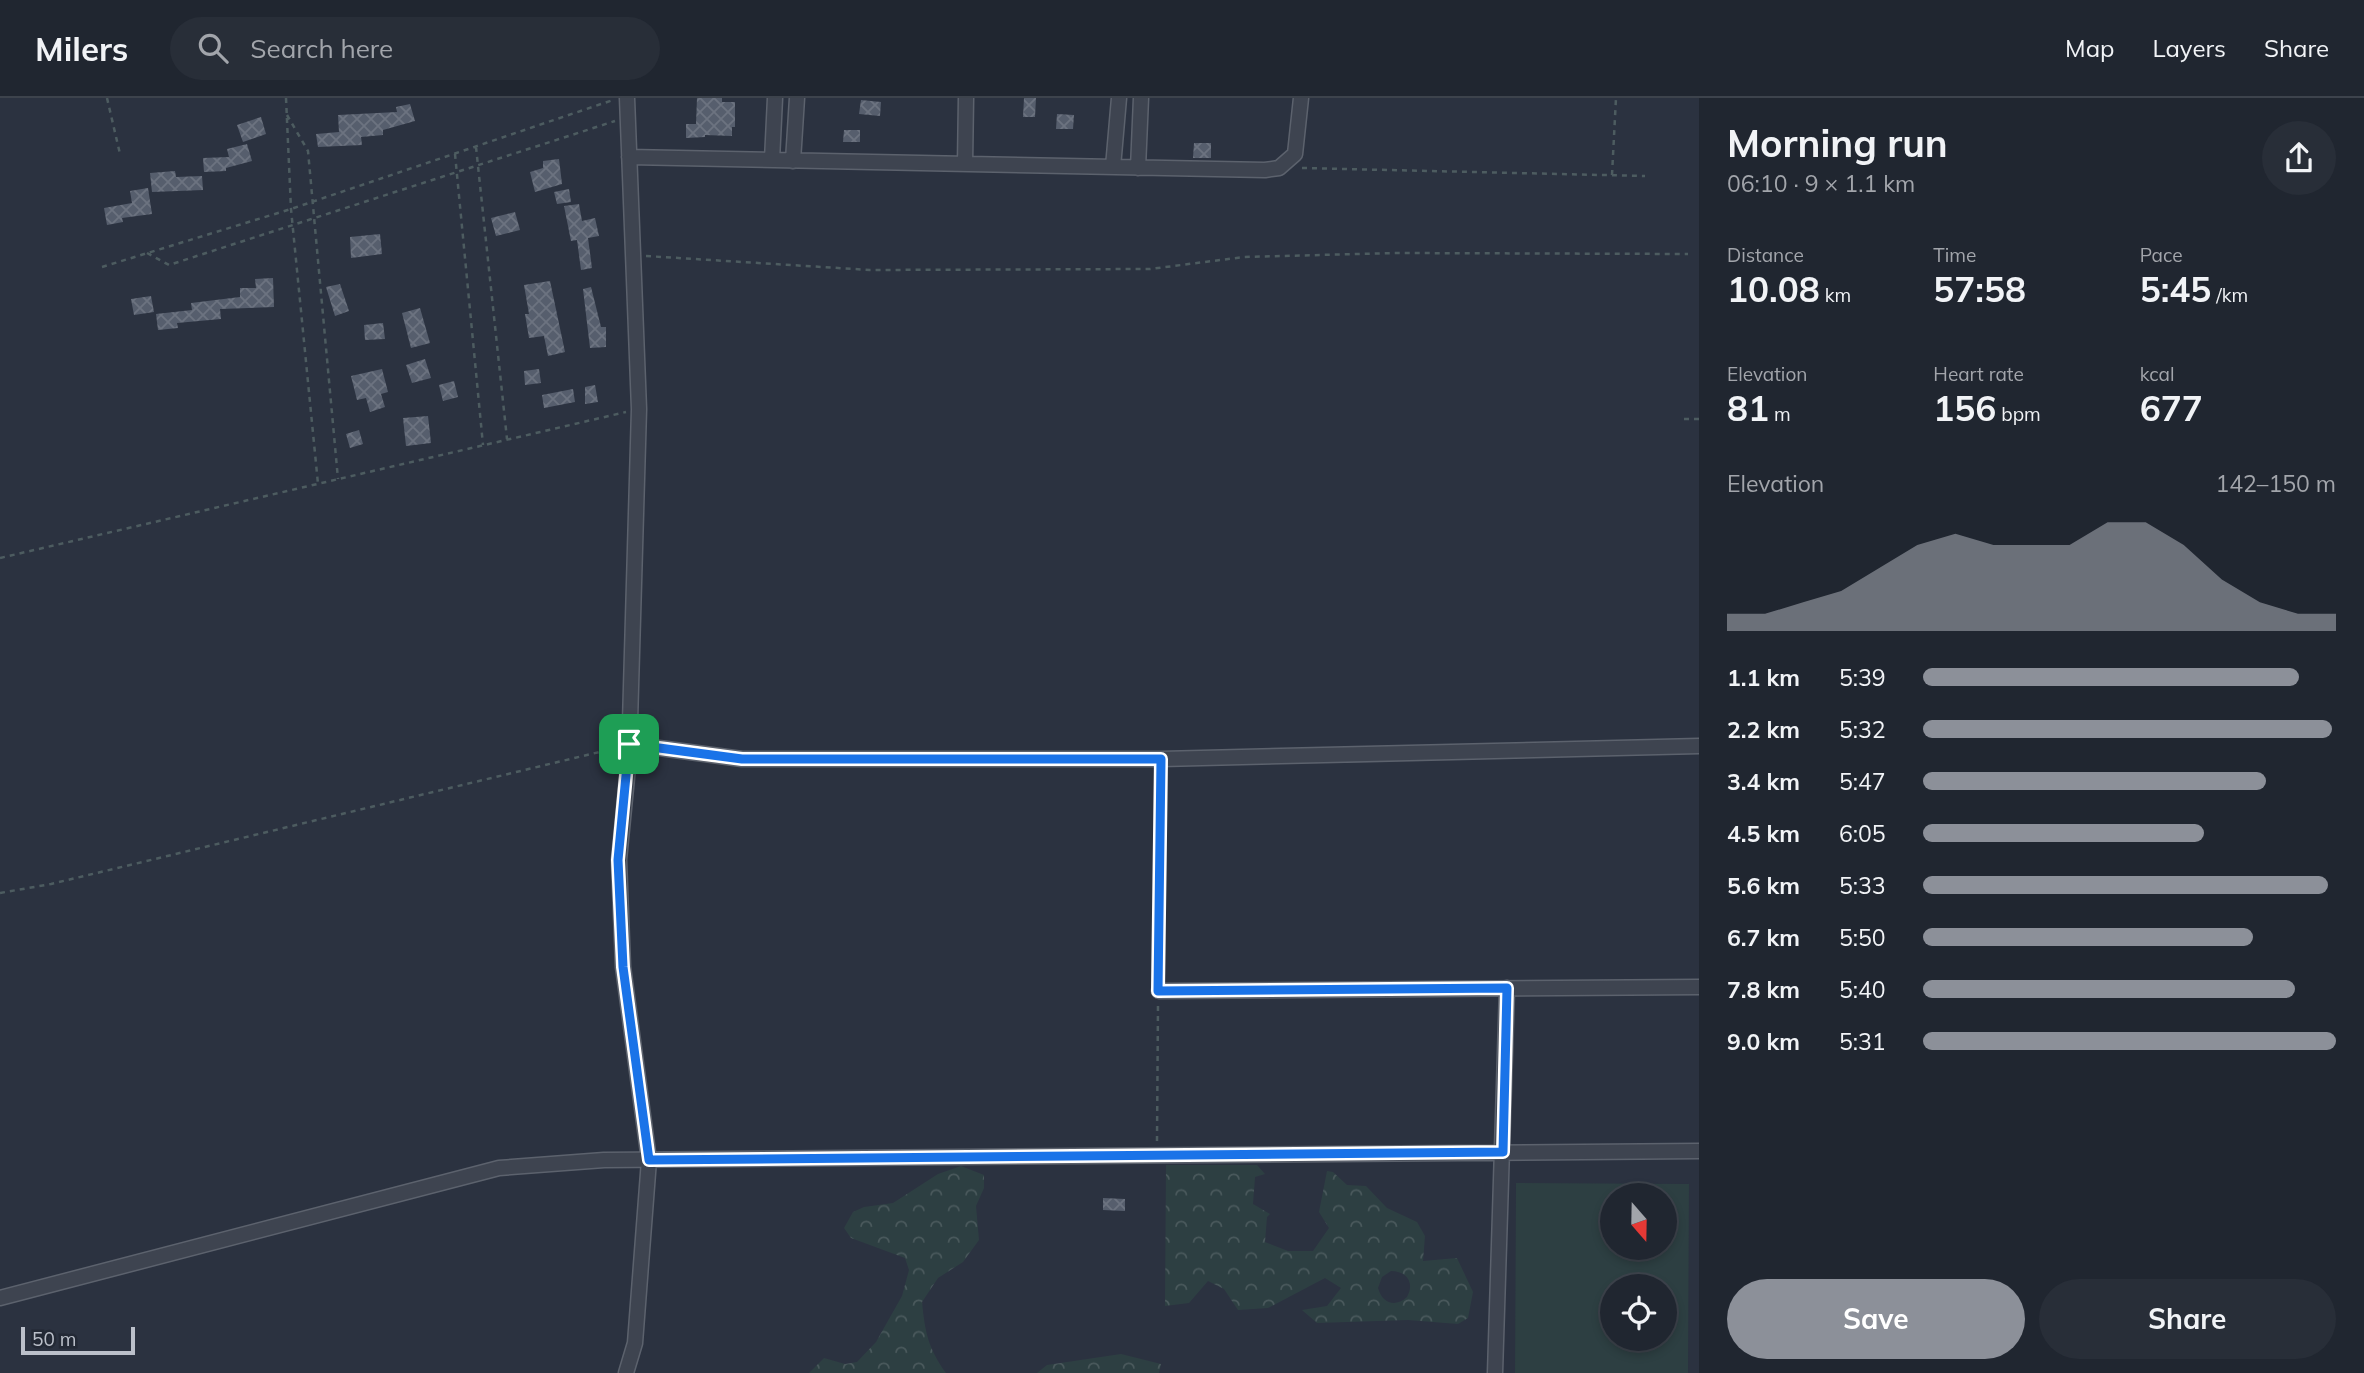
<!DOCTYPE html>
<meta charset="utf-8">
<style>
body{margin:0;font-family:Mulish,sans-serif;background:#282e38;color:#f1f3f6;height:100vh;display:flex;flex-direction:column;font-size:26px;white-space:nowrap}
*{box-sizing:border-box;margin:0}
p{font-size:23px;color:#a2a5ab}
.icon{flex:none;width:38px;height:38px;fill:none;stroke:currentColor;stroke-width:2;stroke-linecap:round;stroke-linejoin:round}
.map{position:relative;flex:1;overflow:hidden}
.details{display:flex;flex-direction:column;background:#202630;width:665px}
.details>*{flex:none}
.needle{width:46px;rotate:160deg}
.tools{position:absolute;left:1600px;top:1085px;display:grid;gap:14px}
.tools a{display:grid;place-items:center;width:77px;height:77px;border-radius:50%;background:#202630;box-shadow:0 4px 10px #0003,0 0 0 2px #3d434c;font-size:35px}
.scale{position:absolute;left:21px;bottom:18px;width:114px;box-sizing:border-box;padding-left:7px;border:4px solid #bbc0ca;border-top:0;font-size:19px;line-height:24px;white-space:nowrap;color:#bbc0ca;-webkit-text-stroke:5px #232935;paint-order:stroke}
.pin{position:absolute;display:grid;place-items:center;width:60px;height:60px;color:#fff;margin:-30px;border-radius:14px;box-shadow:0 4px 10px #0006}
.round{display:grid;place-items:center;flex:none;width:74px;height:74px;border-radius:37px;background:#282e38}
.overview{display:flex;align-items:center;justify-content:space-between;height:119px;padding:0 28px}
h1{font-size:38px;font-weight:700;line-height:52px}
.figures{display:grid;grid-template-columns:repeat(3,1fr);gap:10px;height:119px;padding:7px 28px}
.figures div{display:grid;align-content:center}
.figures b{font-size:35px;font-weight:700}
.figures small{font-size:19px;font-weight:400}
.figures p{font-size:19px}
.chart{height:196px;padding:14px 28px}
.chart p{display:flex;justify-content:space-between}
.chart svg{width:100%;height:126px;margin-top:7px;fill:#8c9099;opacity:.7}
.primary-button{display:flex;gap:14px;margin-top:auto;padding:14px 28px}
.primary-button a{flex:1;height:80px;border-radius:42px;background:#8c9099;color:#fff;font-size:28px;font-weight:700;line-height:80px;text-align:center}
.primary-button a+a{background:#282e38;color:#f1f3f6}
ul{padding:0 28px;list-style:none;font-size:23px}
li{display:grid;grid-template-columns:112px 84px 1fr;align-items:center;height:52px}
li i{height:18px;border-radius:9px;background:#8c9099}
header{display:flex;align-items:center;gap:42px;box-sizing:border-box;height:98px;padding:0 35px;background:#202630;border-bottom:2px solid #3d434c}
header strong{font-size:33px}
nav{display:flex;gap:38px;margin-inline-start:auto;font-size:24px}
.search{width:490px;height:63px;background:#282e38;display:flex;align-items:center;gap:18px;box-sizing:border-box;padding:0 24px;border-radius:38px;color:#a2a5ab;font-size:26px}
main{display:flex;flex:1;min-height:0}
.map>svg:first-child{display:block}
.forest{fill:url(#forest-crowns);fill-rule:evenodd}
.garden{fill:#2d3f42;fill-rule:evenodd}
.building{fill:url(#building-cross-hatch)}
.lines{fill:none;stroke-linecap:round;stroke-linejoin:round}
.street-casing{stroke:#5c626d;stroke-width:17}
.path{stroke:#4d5c60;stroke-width:2.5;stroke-dasharray:5 5;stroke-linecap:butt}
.street{stroke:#3e4450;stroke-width:14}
.route-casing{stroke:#fff;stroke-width:14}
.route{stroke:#1a73e8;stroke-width:9}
</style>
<header>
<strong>Milers</strong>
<div class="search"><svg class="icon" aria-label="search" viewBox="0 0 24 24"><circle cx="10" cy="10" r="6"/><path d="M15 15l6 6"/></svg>Search here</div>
<nav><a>Map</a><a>Layers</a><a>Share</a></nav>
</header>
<main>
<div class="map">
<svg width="1699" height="1275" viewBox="0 0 1699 1275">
<defs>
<pattern id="forest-crowns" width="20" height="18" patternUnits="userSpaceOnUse" patternTransform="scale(1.75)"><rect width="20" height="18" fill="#2d3f42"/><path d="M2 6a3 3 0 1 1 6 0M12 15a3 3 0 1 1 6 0" fill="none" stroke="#4a595c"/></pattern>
<pattern id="building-cross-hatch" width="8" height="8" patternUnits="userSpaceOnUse" patternTransform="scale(1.75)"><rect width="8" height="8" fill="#565e6d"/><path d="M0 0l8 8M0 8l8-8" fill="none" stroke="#6c7380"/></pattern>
</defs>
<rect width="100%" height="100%" fill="#2b3240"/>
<path class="forest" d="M1166,1067H1257L1265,1076L1255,1079L1253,1106L1270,1116L1267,1119L1265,1144L1288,1153H1313L1329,1130L1319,1114L1327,1073L1333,1074L1347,1087L1366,1088L1387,1110L1417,1124L1425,1138L1423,1163L1457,1160L1473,1194L1468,1220L1458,1226L1408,1222L1317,1225L1302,1212L1327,1208L1341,1190L1325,1180L1268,1210L1238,1212L1224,1191L1208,1183L1189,1205L1165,1208ZM1391,1173C1407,1173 1415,1185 1407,1199C1395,1210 1382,1205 1378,1190L1382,1179Z
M961,1068L984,1077V1090L976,1108L979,1142L963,1164L938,1180L922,1204C925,1234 928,1250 946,1275H809L824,1260L845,1266L857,1264L876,1244L902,1198L909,1172L905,1160L851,1140L844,1130L853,1114L864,1109L893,1105L938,1076Z
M1121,1256L1161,1266L1159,1275H1037L1047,1267Z"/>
<path class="garden" d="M1516,1085L1689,1086L1688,1275H1515ZM1612,1097H1664V1150H1612ZM1612,1188H1664V1241H1612Z"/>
<path class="building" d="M697,0H722V4H735V29H732V38L705,37V39L686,40V26H696Z
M1024,0H1036L1035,19H1023Z
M861,2L881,4L880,18L859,16Z
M410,6L415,23L383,32V37L361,39L362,47L318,49L316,36L339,34L338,17L397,14L396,9Z
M1057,16L1074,17L1073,31H1056Z
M261,19L266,36L243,44L237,27Z
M844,32H860V44H843Z
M1194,45H1211V60H1193Z
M247,46L252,63L226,70V73L204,74L203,60L229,59L227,51Z
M559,61L562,86L535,94L530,74L543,70V63Z
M175,73L176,79L202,78L203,92L152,94L150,75Z
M148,90L152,116L122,120L123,124L107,127L104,110L132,105L130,93Z
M569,91L571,104L557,106L554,94Z
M579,106L582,123L595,120L599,138L588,140L592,170L581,172L577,142L571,143L564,108Z
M515,114L520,132L496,138L491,120Z
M380,136L382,156L351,160L350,139Z
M273,180L274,209L220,211L221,221L177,225L178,230L158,232L156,216L192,212L191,205L240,199V190H256L255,181Z
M550,183L565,254L548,258L544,238L529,240L525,216H529L524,187Z
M340,186L349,213L335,218L326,189Z
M591,189L601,229H606V249L590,250L583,191Z
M151,198L154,214L134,217L131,201Z
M420,210L430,245L411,250L402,215Z
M383,225L385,241L365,242L364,227Z
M425,261L431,280L412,285L406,267Z
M382,271L388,294L381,296L385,309L370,314L366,300L357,302L351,278Z
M539,271L541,285L525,287L524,273Z
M454,283L458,299L443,303L439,287Z
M595,287L598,304L585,306V289Z
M573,291L575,304L544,310L542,297Z
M428,318L431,345L406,348L403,320Z
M359,332L363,346L350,350L346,336Z
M1103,1100L1125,1101V1113L1103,1112Z"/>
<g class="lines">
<defs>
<path id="street" d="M629,59L1265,72L1279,70L1295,56L1301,0
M772,62L775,0
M793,63L797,0
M965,66L966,0
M1113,69L1119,0
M1138,70L1141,0
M629,646L742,661H1161L1699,648
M1159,893L1699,889
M0,1200L499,1070L604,1062L1699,1053
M626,1275L635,1245L649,1062L623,869L619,762L629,659L639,311L627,0
M1495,1275L1507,890"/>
</defs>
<use href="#street" class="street-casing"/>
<path class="path" d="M107,0L120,56
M286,0L291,111L318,386
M287,17L308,53L338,381
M476,49L507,341
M455,56L483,347
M1302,70L1645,78
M1612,77L1616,0
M147,155L169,167L615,23
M646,158L870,172L1150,171L1244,159L1396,155L1688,156
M102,169L291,111L613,2
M1684,321H1699
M0,460L626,314
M0,795L51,786L616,650
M1159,879L1161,675
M1157,1043L1158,906"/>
<use href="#street" class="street"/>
</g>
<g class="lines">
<defs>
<path id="route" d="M629,646L742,661H1161L1158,893L1507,890L1503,1054L649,1062L623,869L618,762Z"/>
</defs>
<use href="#route" class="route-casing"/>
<use href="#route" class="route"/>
</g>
</svg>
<div class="tools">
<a><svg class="needle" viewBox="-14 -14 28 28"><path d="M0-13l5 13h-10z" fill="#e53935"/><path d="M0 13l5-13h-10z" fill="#a2a5ab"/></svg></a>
<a><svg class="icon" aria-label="locate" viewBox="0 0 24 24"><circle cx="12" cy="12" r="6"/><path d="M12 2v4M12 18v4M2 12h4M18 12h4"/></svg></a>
</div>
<div class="scale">50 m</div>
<div class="pin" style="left:629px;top:646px;background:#1e9e55"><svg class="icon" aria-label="arrive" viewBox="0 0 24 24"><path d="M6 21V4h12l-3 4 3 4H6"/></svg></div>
</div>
<section class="details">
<div class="overview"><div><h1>Morning run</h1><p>06:10 · 9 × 1.1 km</p></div><a class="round"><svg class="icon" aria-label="share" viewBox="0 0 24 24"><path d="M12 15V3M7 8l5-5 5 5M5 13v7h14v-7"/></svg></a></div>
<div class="figures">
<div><p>Distance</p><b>10.08<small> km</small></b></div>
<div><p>Time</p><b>57:58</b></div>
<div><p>Pace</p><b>5:45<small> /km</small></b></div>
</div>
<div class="figures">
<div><p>Elevation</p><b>81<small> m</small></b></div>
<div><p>Heart rate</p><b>156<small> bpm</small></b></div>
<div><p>kcal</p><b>677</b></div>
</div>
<div class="chart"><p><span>Elevation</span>142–150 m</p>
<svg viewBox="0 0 160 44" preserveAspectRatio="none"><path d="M0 44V38L10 38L20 34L30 30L40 22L50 14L60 10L70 14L80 14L90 14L100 6L110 6L120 14L130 26L140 34L150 38L160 38V44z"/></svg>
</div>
<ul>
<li><b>1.1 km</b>5:39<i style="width:91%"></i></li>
<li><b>2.2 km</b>5:32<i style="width:99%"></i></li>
<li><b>3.4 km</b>5:47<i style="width:83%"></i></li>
<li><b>4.5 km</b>6:05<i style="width:68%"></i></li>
<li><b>5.6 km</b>5:33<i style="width:98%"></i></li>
<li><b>6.7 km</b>5:50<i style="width:80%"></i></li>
<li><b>7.8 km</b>5:40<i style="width:90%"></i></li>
<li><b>9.0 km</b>5:31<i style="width:100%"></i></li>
</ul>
<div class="primary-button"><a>Save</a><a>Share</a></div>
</section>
</main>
